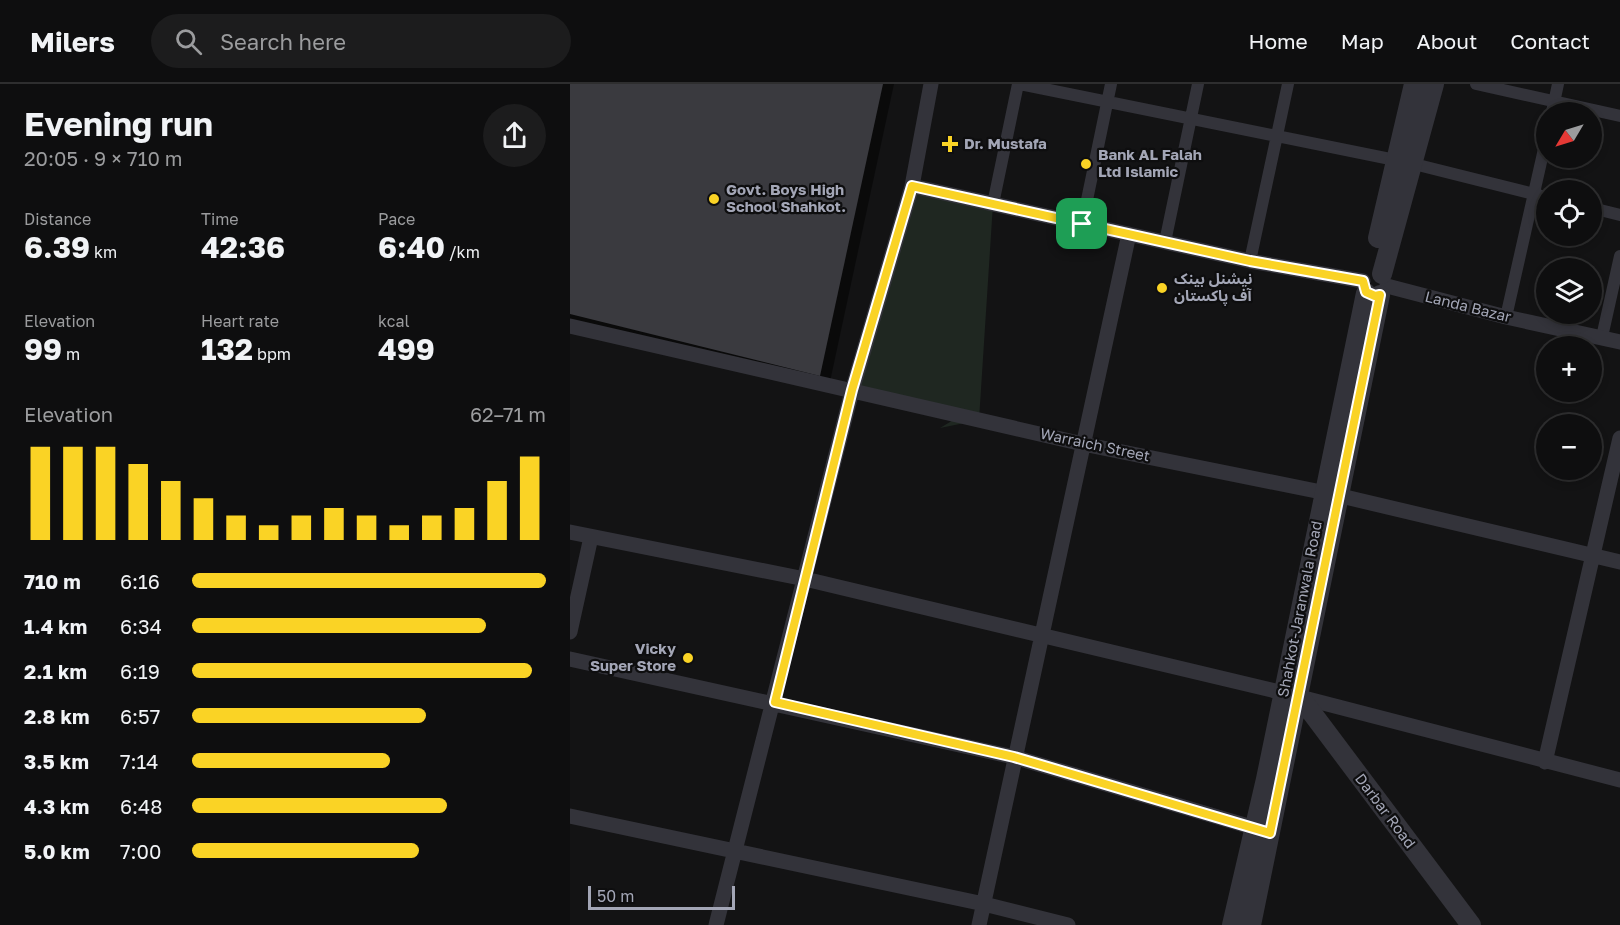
<!DOCTYPE html>
<meta charset="utf-8">
<style>
body{margin:0;font-family:"Golos Text","Noto Sans Arabic",sans-serif;background:#1c1c1d;color:#f1f3f6;height:100vh;display:flex;flex-direction:column;font-size:22px;white-space:nowrap}
*{box-sizing:border-box;margin:0}
p{font-size:20px;color:#9b9c9e}
.icon{flex:none;width:33px;height:33px;fill:none;stroke:currentColor;stroke-width:2;stroke-linecap:round;stroke-linejoin:round}
.map{position:relative;flex:1;overflow:hidden}
.side{display:flex;flex-direction:column;background:#0e0e0f;width:570px}
.side>*{flex:none}
.needle{width:39px;rotate:232deg}
.controls{position:absolute;left:966px;top:18px;display:grid;gap:12px}
.controls a{display:grid;place-items:center;width:66px;height:66px;border-radius:50%;background:#0e0e0f;box-shadow:0 3px 9px #0003,0 0 0 2px #2e2e2f;font-size:30px}
.scale{position:absolute;left:18px;bottom:15px;width:147px;box-sizing:border-box;padding-left:6px;border:3px solid #a3a6b6;border-top:0;font-size:16px;line-height:21px;white-space:nowrap;color:#a3a6b6;-webkit-text-stroke:4px #0e0e0f;paint-order:stroke}
.pin{position:absolute;display:grid;place-items:center;width:51px;height:51px;color:#fff;margin:-26px;border-radius:12px;box-shadow:0 3px 9px #0006}
.round{display:grid;place-items:center;flex:none;width:63px;height:63px;border-radius:32px;background:#1c1c1d}
.headline{display:flex;align-items:center;justify-content:space-between;height:102px;padding:0 24px}
h1{font-size:33px;font-weight:700;line-height:45px}
.metrics{display:grid;grid-template-columns:repeat(3,1fr);gap:9px;height:102px;padding:6px 24px}
.metrics div{display:grid;align-content:center}
.metrics b{font-size:30px;font-weight:700}
.metrics small{font-size:16px;font-weight:400}
.metrics p{font-size:16px}
.chart{height:168px;padding:12px 24px}
.chart p{display:flex;justify-content:space-between}
.chart svg{width:100%;height:108px;margin-top:6px;stroke:#fad325;stroke-width:6}
ul{padding:0 24px;list-style:none;font-size:20px}
li{display:grid;grid-template-columns:96px 72px 1fr;align-items:center;height:45px}
li i{height:15px;border-radius:8px;background:#fad325}
header{display:flex;align-items:center;gap:36px;box-sizing:border-box;height:84px;padding:0 30px;background:#0e0e0f;border-bottom:2px solid #2e2e2f}
header strong{font-size:28px}
nav{display:flex;gap:33px;margin-inline-start:auto;font-size:21px}
.search{width:420px;height:54px;background:#1c1c1d;display:flex;align-items:center;gap:15px;box-sizing:border-box;padding:0 21px;border-radius:33px;color:#9b9c9e;font-size:22px}
main{display:flex;flex:1;min-height:0}
.map>svg:first-child{display:block}
.green{fill:#1f2721}
.shadow{fill:#0007}
.building{fill:#3a3a3f}
.lines{fill:none;stroke-linecap:round;stroke-linejoin:round}
.pedestrian{stroke:#33333a;stroke-width:12}
.minor{stroke:#33333a;stroke-width:15}
.tertiary{stroke:#33333a;stroke-width:20}
.route-casing{stroke:#fff;stroke-width:12}
.route{stroke:#fad325;stroke-width:8}
.poi-dot{fill:#fad325;stroke:#0e0e0f;stroke-width:2}
.labels{text-anchor:middle;stroke-width:4.5;stroke-linejoin:round;paint-order:stroke}
.poi-label{font-size:15px;font-weight:bold;fill:#a3a6b6;stroke:#0e0e0f;text-anchor:start}
.street-label{font-size:15px;fill:#a3a6b6;stroke:#0e0e0f}
</style>
<header>
<strong>Milers</strong>
<div class="search"><svg class="icon" aria-label="search" viewBox="0 0 24 24"><circle cx="10" cy="10" r="6"/><path d="M15 15l6 6"/></svg>Search here</div>
<nav><a>Home</a><a>Map</a><a>About</a><a>Contact</a></nav>
</header>
<main>
<section class="side">
<div class="headline"><div><h1>Evening run</h1><p>20:05 · 9 × 710 m</p></div><a class="round"><svg class="icon" aria-label="share" viewBox="0 0 24 24"><path d="M12 15V3M7 8l5-5 5 5M5 13v7h14v-7"/></svg></a></div>
<div class="metrics">
<div><p>Distance</p><b>6.39<small> km</small></b></div>
<div><p>Time</p><b>42:36</b></div>
<div><p>Pace</p><b>6:40<small> /km</small></b></div>
</div>
<div class="metrics">
<div><p>Elevation</p><b>99<small> m</small></b></div>
<div><p>Heart rate</p><b>132<small> bpm</small></b></div>
<div><p>kcal</p><b>499</b></div>
</div>
<div class="chart"><p><span>Elevation</span>62–71 m</p>
<svg viewBox="0 0 160 44" preserveAspectRatio="none"><path d="M5 44V6M15 44V6M25 44V6M35 44V13M45 44V20M55 44V27M65 44V34M75 44V38M85 44V34M95 44V31M105 44V34M115 44V38M125 44V34M135 44V31M145 44V20M155 44V10"/></svg>
</div>
<ul>
<li><b>710 m</b>6:16<i style="width:100%"></i></li>
<li><b>1.4 km</b>6:34<i style="width:83%"></i></li>
<li><b>2.1 km</b>6:19<i style="width:96%"></i></li>
<li><b>2.8 km</b>6:57<i style="width:66%"></i></li>
<li><b>3.5 km</b>7:14<i style="width:56%"></i></li>
<li><b>4.3 km</b>6:48<i style="width:72%"></i></li>
<li><b>5.0 km</b>7:00<i style="width:64%"></i></li>
</ul>
</section>
<div class="map">
<svg width="1050" height="841" viewBox="0 0 1050 841">
<rect width="100%" height="100%" fill="#131314"/>
<path class="green" d="M342,102L423,120L409,336L370,344L390,332L282,307Z"/>
<path class="shadow" d="M0,0H324L258,307L0,243Z"/>
<path class="building" d="M0,0H313L250,292L0,230Z"/>
<g class="lines">
<path class="pedestrian" d="M450,0L840,79L976,113
M906,0L1050,32
M982,28L988,0
M423,120L448,0
M1022,124L1050,131
M512,140L541,0
M595,158L628,0
M680,177L718,0
M936,233L976,56
M1032,253L1050,172"/>
<path class="minor" d="M361,0L342,102L680,177L793,197
M817,202L936,233L1050,258
M0,242L513,360L771,412L1050,478
M0,448L235,495L714,609
M0,548L21,453
M0,575L444,673L695,747
M730,613L1050,696
M975,678L1050,354
M0,732L414,820L498,841
M146,841L282,307L342,102
M409,841L559,150"/>
<path class="tertiary" d="M808,154L844,0
M812,190L864,0
M721,611L730,613L901,841
M662,841L696,695L796,209
M681,841L810,211"/>
</g>
<g class="lines">
<defs>
<path id="route" d="M342,102L680,177L793,197L796,208L805,212L810,211L700,749L444,673L205,618L282,306Z"/>
</defs>
<use href="#route" class="route-casing"/>
<use href="#route" class="route"/>
</g>
<g class="poi-dot">
<path d="M377 51h6v6h6v6h-6v6h-6v-6h-6v-6h6z"/>
<circle cx="516" cy="80" r="6"/>
<circle cx="144" cy="115" r="6"/>
<circle cx="592" cy="204" r="6"/>
<circle cx="118" cy="574" r="6"/>
</g>
<g class="labels">
<g class="poi-label">
<text x="394" y="65">Dr. Mustafa</text>
<text x="528" y="76">Bank AL Falah<tspan x="528" dy="17">Ltd Islamic</tspan></text>
<text x="156" y="111">Govt. Boys High<tspan x="156" dy="17">School Shahkot.</tspan></text>
<text x="604" y="200">نیشنل بینک<tspan x="604" dy="17">آف پاکستان</tspan></text>
<text x="106" y="570" text-anchor="end">Vicky<tspan x="106" dy="17">Super Store</tspan></text>
</g>
<g class="street-label">
<text transform="translate(898 223) rotate(14)" y="5">Landa Bazar</text>
<text transform="translate(525 361) rotate(12)" y="5">Warraich Street</text>
<text transform="translate(730 525) rotate(-79)" y="5">Shahkot-Jaranwala Road</text>
<text transform="translate(815 727) rotate(53)" y="5">Darbar Road</text>
</g>
</g>
</svg>
<div class="controls">
<a><svg class="needle" viewBox="-14 -14 28 28"><path d="M0-13l5 13h-10z" fill="#e53935"/><path d="M0 13l5-13h-10z" fill="#9b9c9e"/></svg></a>
<a><svg class="icon" aria-label="locate" viewBox="0 0 24 24"><circle cx="12" cy="12" r="6"/><path d="M12 2v4M12 18v4M2 12h4M18 12h4"/></svg></a>
<a><svg class="icon" aria-label="layers" viewBox="0 0 24 24"><path d="M12 4l9 5-9 5-9-5zM3 14l9 5 9-5"/></svg></a>
<a>+</a>
<a>−</a>
</div>
<div class="scale">50 m</div>
<div class="pin" style="left:512px;top:140px;background:#1e9e55"><svg class="icon" aria-label="arrive" viewBox="0 0 24 24"><path d="M6 21V4h12l-3 4 3 4H6"/></svg></div>
</div>
</main>
